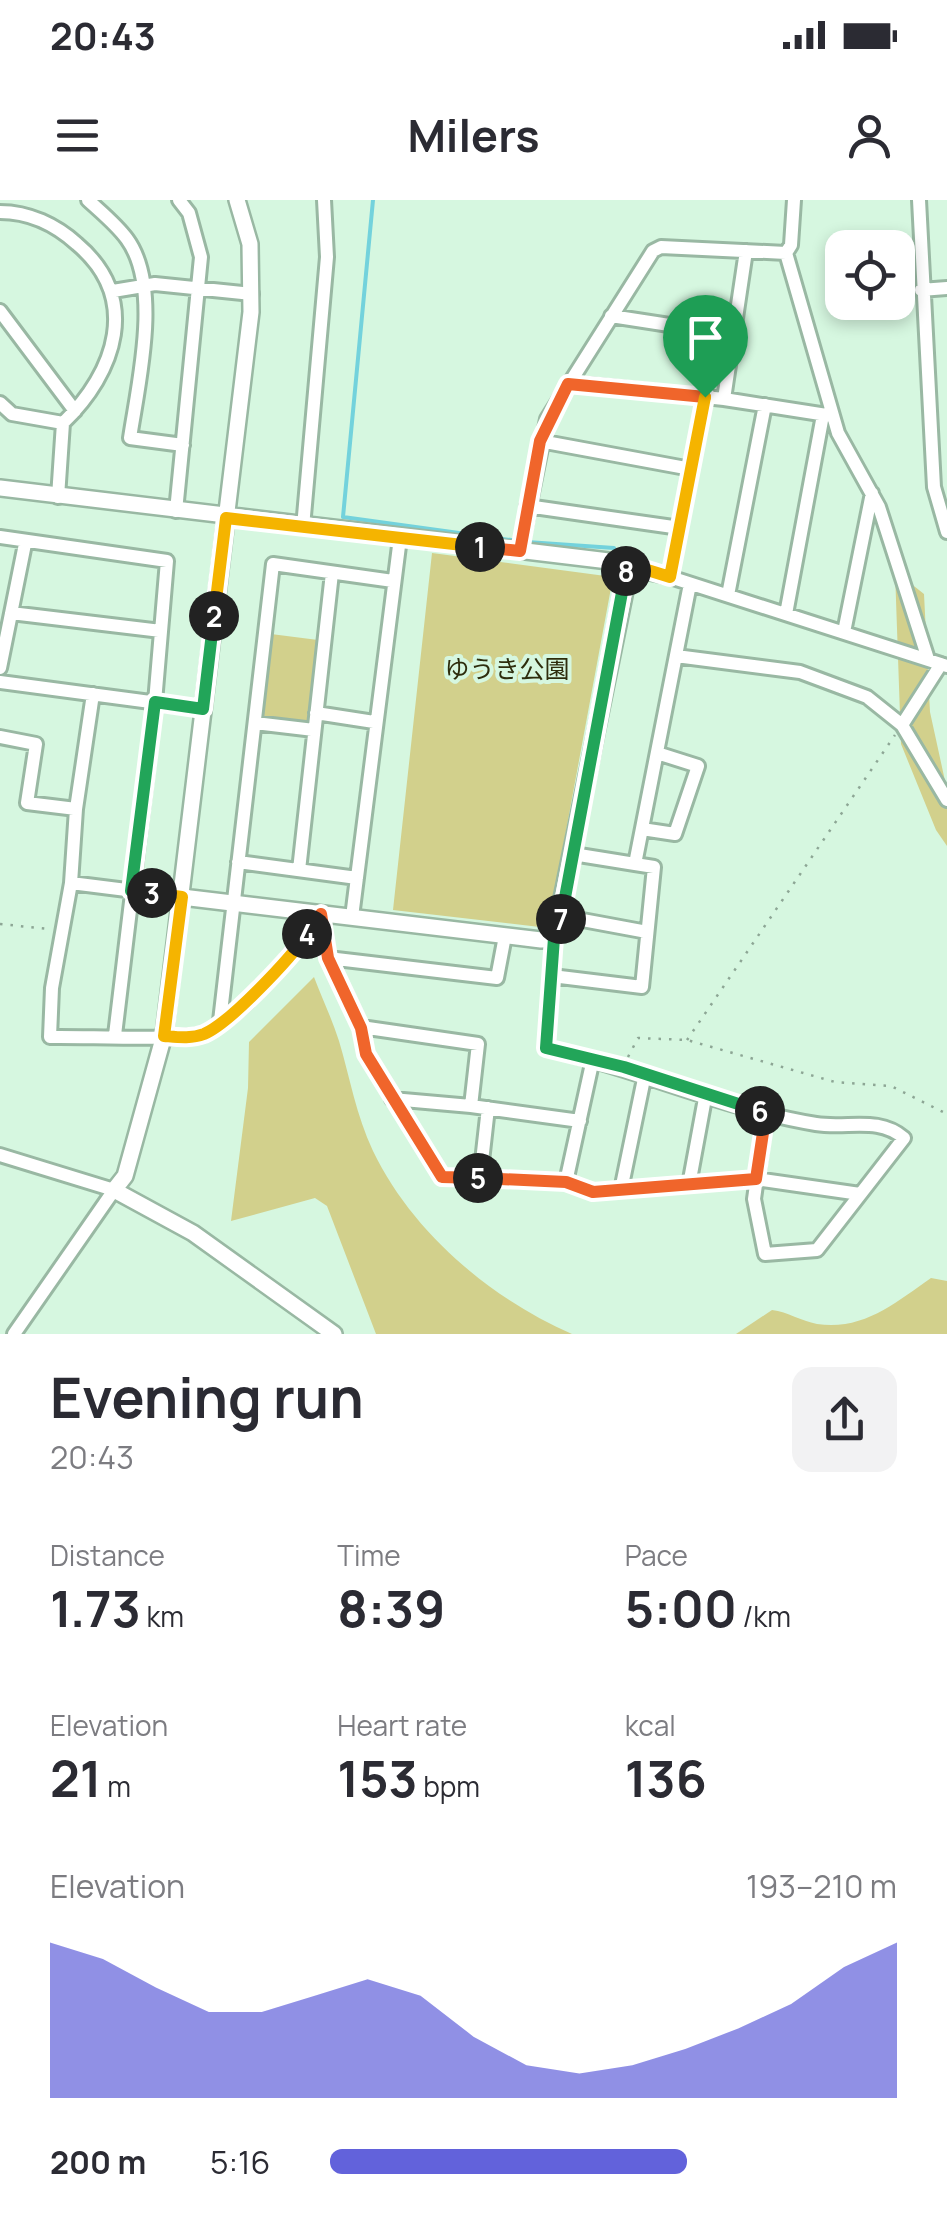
<!DOCTYPE html>
<meta charset="utf-8">
<style>
body{margin:0;font-family:Manrope,"Noto Sans JP",sans-serif;background:#f2f2f3;color:#2b2b33;height:100vh;display:flex;flex-direction:column;font-size:38px;white-space:nowrap}
*{box-sizing:border-box;margin:0}
p{font-size:32px;color:#7c7c81}
.icon{flex:none;width:55px;height:55px;fill:none;stroke:currentColor;stroke-width:2;stroke-linecap:round;stroke-linejoin:round}
.map{position:relative;height:1134px;overflow:hidden}
.details{display:flex;flex-direction:column;background:#fff;flex:1}
.details>*{flex:none}
.controls{position:absolute;left:825px;top:30px;display:grid;gap:20px}
.controls a{display:grid;place-items:center;width:90px;height:90px;border-radius:20px;background:#fff;box-shadow:0 5px 15px #0003;font-size:50px}
.pin{position:absolute;display:grid;place-items:center;width:85px;height:85px;color:#fff;margin:-102px -42px;border-radius:50% 50% 50% 0;rotate:-45deg;box-shadow:0 0 10px #0007}
.pin .icon{rotate:45deg}
.km{position:absolute;width:50px;height:50px;margin:-25px;border-radius:50%;background:#222;color:#fff;font-size:28px;line-height:50px;text-align:center}
.round{display:grid;place-items:center;flex:none;width:105px;height:105px;border-radius:20px;background:#f2f2f3}
.headline{display:flex;align-items:center;justify-content:space-between;height:170px;padding:0 50px}
h1{font-size:55px;font-weight:700;line-height:75px}
.figures{display:grid;grid-template-columns:repeat(3,1fr);gap:15px;height:170px;padding:10px 50px}
.figures div{display:grid;align-content:center}
.figures b{font-size:50px;font-weight:700}
.figures small{font-size:28px;font-weight:400}
.figures p{font-size:28px}
.chart{height:280px;padding:20px 50px}
.chart p{display:flex;justify-content:space-between}
.chart svg{width:100%;height:180px;margin-top:10px;fill:#6262db;opacity:.7}
ul{padding:0 50px;list-style:none;font-size:32px}
li{display:grid;grid-template-columns:160px 120px 1fr;align-items:center;height:75px}
li i{height:25px;border-radius:12px;background:#6262db}
.status{display:flex;justify-content:space-between;align-items:center;height:70px;padding:0 50px;background:#fff;direction:ltr}
.status svg{height:28px;fill:currentColor}
header{display:flex;justify-content:space-between;align-items:center;height:130px;padding:0 50px;background:#fff;font-size:45px;font-weight:700}
.map>svg:first-child{display:block}
.green{fill:#d2d08c}
.lines{fill:none;stroke-linecap:round;stroke-linejoin:round}
.stream{stroke:#73d2dc;stroke-width:4}
.minor-casing{stroke:#99b8a3;stroke-width:18}
.tertiary-casing{stroke:#99b8a3;stroke-width:20}
.path{stroke:#8da695;stroke-width:2.5;stroke-dasharray:2.5 8;stroke-linecap:butt}
.minor{stroke:#fff;stroke-width:12}
.tertiary{stroke:#fff;stroke-width:15}
.split-1-casing{stroke:#fff;stroke-width:20}
.split-2-casing{stroke:#fff;stroke-width:20}
.split-3-casing{stroke:#fff;stroke-width:20}
.split-4-casing{stroke:#fff;stroke-width:20}
.split-5-casing{stroke:#fff;stroke-width:20}
.split-6-casing{stroke:#fff;stroke-width:20}
.split-7-casing{stroke:#fff;stroke-width:20}
.split-8-casing{stroke:#fff;stroke-width:20}
.split-9-casing{stroke:#fff;stroke-width:20}
.split-1{stroke:#f0652b;stroke-width:12}
.split-2{stroke:#f5b400;stroke-width:12}
.split-3{stroke:#22a559;stroke-width:12}
.split-4{stroke:#f5b400;stroke-width:12}
.split-5{stroke:#f0652b;stroke-width:12}
.split-6{stroke:#f0652b;stroke-width:12}
.split-7{stroke:#22a559;stroke-width:12}
.split-8{stroke:#22a559;stroke-width:12}
.split-9{stroke:#f5b400;stroke-width:12}
.labels{text-anchor:middle;stroke-width:8;stroke-linejoin:round;paint-order:stroke}
.park-label{font-size:25px;fill:#2e2d0d;stroke:#d6f7e0}
</style>
<div class="status"><b>20:43</b><svg viewBox="0 0 49 12"><path d="M0 12V9h3v3zM5 12V6h3v6zM10 12V3h3v9zM15 12V0h3v12zM26 1h20v11H26zM47 4h2v5h-2z"/></svg></div>
<header><svg class="icon" aria-label="menu" viewBox="0 0 24 24"><path d="M4 6h16M4 12h16M4 18h16"/></svg>Milers<svg class="icon" aria-label="person" viewBox="0 0 24 24"><circle cx="12" cy="8" r="4"/><path d="M4 21q1-7 8-7t8 7"/></svg></header>
<div class="map">
<svg width="947" height="1134" viewBox="0 0 947 1134">
<rect width="100%" height="100%" fill="#d6f7e0"/>
<path class="green" d="M432,353L613,377L548,728L393,710Z
M895,371L924,394L930,512L947,590V646L936,630L901,544Z
M271,434L318,440L310,523L260,517Z
M314,777C322,798 332,819 339,841C350,878 356,915 373,951C412,1032 491,1099 572,1134H376L327,1006L315,998L231,1021L248,888L249,842Z
M931,1078L947,1081V1134H736L772,1110C788,1112 801,1121 817,1124C863,1131 895,1103 931,1078Z"/>
<g class="lines">
<path class="stream" d="M373,0L343,317L518,341
M527,342L614,348L615,356
M588,533L616,383L615,365"/>
<defs>
<path id="minor" d="M88,0C101,12 117,25 127,39C162,87 138,184 130,238L183,245
M919,0L934,287L947,332
M0,12C29,12 56,25 77,44C141,98 116,172 63,223L58,297
M786,53L791,45L794,0
M921,90L947,88
M113,91L155,84L252,94
M0,111L75,211
M611,116L734,135
M568,183L724,199L833,216
M724,199L746,51
M0,203L12,214L63,223
M540,241L691,269
M527,306L680,328
M176,311L201,57L189,13L179,0
M303,327L327,57L324,0
M0,337L167,361L155,502L115,835
M520,351L547,219L653,51L661,47L786,53L838,233L879,307L928,459
M625,368L670,377L947,466
M670,377L705,197
M728,395L765,205
M11,413L161,431
M786,414L823,215
M844,432L872,293
M676,456L800,472L867,497L902,525L947,600
M0,468L25,344
M0,482L203,509
M316,513L374,522
M255,523L314,530
M902,525L941,464
M0,537L36,544L27,603L76,609L71,683L52,788L50,837C78,836 186,841 203,834C240,819 299,747 321,713
M76,609L93,494
M642,629L675,634L698,566L657,553
M573,654L635,664
M238,662L357,678
M299,670L332,373
M71,683L182,697
M321,713L328,758L361,827L366,854L442,977L566,982L593,992L756,979L860,994
M561,716L647,732
M352,717L400,338
M554,738L546,848C637,869 724,909 816,924C848,929 878,916 904,938L817,1050L765,1054L754,999L766,913
M328,758L497,778L505,736
M552,776L642,787L654,667L635,664L690,384
M220,821L273,364L393,381
M361,827L478,844L471,906L580,921
M392,899L471,906
M0,955L114,990L14,1134
M480,979L488,908
M566,982L593,859
M689,985L706,893
M621,990L645,874"/>
<path id="tertiary" d="M237,0L250,44L251,112L164,835L125,976L114,990L193,1033L334,1134
M0,288L617,362L625,368L627,381L554,738L541,740L182,697"/>
</defs>
<use href="#minor" class="minor-casing"/>
<use href="#tertiary" class="tertiary-casing"/>
<path class="path" d="M0,724L49,729
M687,840L895,535
M628,857L638,838L687,840L835,882L891,886L947,914"/>
<use href="#minor" class="minor"/>
<use href="#tertiary" class="tertiary"/>
</g>
<g class="lines">
<defs>
<path id="split-1" d="M480,347L520,351L540,241L568,184L705,197"/>
<path id="split-2" d="M214,416L226,318L480,347"/>
<path id="split-3" d="M152,693L131,691L155,502L203,509L214,416"/>
<path id="split-4" d="M152,693L182,697L164,836C177,837 191,839 204,834C230,823 291,758 307,734"/>
<path id="split-5" d="M307,734L321,714L328,758L361,828L366,854L442,977L478,978"/>
<path id="split-6" d="M478,978L566,982L593,992L756,979L766,913L760,911"/>
<path id="split-7" d="M561,719L554,738L546,848L624,867L760,911"/>
<path id="split-8" d="M561,719L626,371"/>
<path id="split-9" d="M626,371L641,368L670,377L705,197"/>
</defs>
<use href="#split-1" class="split-1-casing"/>
<use href="#split-2" class="split-2-casing"/>
<use href="#split-3" class="split-3-casing"/>
<use href="#split-4" class="split-4-casing"/>
<use href="#split-5" class="split-5-casing"/>
<use href="#split-6" class="split-6-casing"/>
<use href="#split-7" class="split-7-casing"/>
<use href="#split-8" class="split-8-casing"/>
<use href="#split-9" class="split-9-casing"/>
<use href="#split-1" class="split-1"/>
<use href="#split-2" class="split-2"/>
<use href="#split-3" class="split-3"/>
<use href="#split-4" class="split-4"/>
<use href="#split-5" class="split-5"/>
<use href="#split-6" class="split-6"/>
<use href="#split-7" class="split-7"/>
<use href="#split-8" class="split-8"/>
<use href="#split-9" class="split-9"/>
</g>
<g class="labels">
<g class="park-label">
<text x="507" y="478">ゆうき公園</text>
</g>
</g>
</svg>
<div class="controls">
<a><svg class="icon" aria-label="locate" viewBox="0 0 24 24"><circle cx="12" cy="12" r="6"/><path d="M12 2v4M12 18v4M2 12h4M18 12h4"/></svg></a>
</div>
<div class="pin" style="left:705px;top:197px;background:#1e9e55"><svg class="icon" aria-label="arrive" viewBox="0 0 24 24"><path d="M6 21V4h12l-3 4 3 4H6"/></svg></div>
<b class="km" style="left:480px;top:347px">1</b>
<b class="km" style="left:214px;top:416px">2</b>
<b class="km" style="left:152px;top:693px">3</b>
<b class="km" style="left:307px;top:734px">4</b>
<b class="km" style="left:478px;top:978px">5</b>
<b class="km" style="left:760px;top:911px">6</b>
<b class="km" style="left:561px;top:719px">7</b>
<b class="km" style="left:626px;top:371px">8</b>
</div>
<section class="details">
<div class="headline"><div><h1>Evening run</h1><p>20:43</p></div><a class="round"><svg class="icon" aria-label="share" viewBox="0 0 24 24"><path d="M12 15V3M7 8l5-5 5 5M5 13v7h14v-7"/></svg></a></div>
<div class="figures">
<div><p>Distance</p><b>1.73<small> km</small></b></div>
<div><p>Time</p><b>8:39</b></div>
<div><p>Pace</p><b>5:00<small> /km</small></b></div>
</div>
<div class="figures">
<div><p>Elevation</p><b>21<small> m</small></b></div>
<div><p>Heart rate</p><b>153<small> bpm</small></b></div>
<div><p>kcal</p><b>136</b></div>
</div>
<div class="chart"><p><span>Elevation</span>193–210 m</p>
<svg viewBox="0 0 160 44" preserveAspectRatio="none"><path d="M0 44V6L10 10L20 17L30 23L40 23L50 19L60 15L70 19L80 29L90 36L100 38L110 36L120 32L130 27L140 21L150 12L160 6V44z"/></svg>
</div>
<ul>
<li><b>200 m</b>5:16<i style="width:63%"></i></li>
</ul>
</section>
